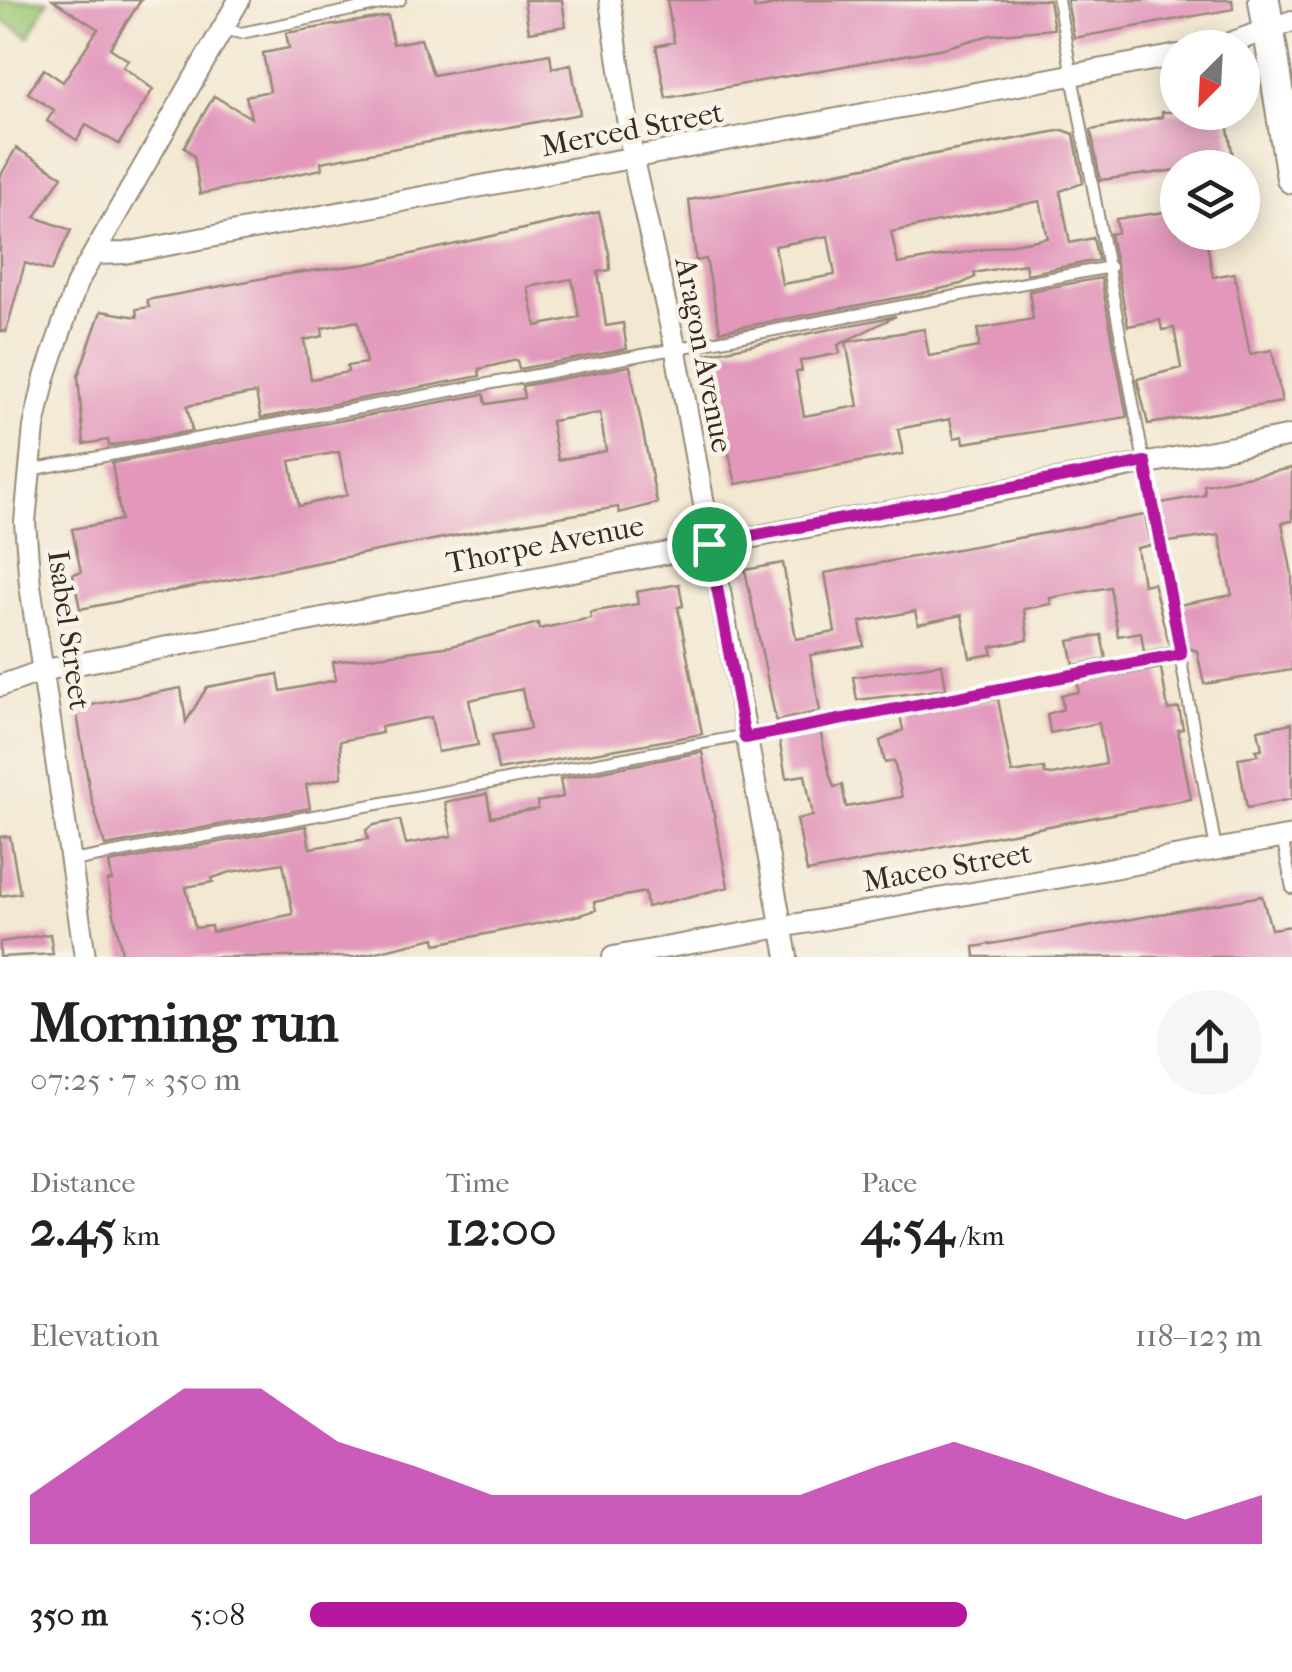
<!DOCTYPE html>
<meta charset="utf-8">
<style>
body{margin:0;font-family:"IM FELL French Canon",serif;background:#f6f6f6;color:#222;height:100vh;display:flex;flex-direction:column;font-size:38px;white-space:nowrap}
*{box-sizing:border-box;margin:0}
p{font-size:32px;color:#767676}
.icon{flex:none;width:55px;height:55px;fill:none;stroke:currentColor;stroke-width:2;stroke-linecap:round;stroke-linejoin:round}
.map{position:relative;height:957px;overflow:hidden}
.panel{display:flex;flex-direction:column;background:#fff;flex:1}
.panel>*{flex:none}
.needle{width:65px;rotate:204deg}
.tools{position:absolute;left:1160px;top:30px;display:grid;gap:20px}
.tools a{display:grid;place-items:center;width:100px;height:100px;border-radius:50%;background:#fff;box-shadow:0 5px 25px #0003;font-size:50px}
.pin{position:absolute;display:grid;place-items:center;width:85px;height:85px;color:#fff;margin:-42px;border:5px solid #fff;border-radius:50%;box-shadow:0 2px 10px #0007}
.round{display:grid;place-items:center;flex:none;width:105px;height:105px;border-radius:52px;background:#f6f6f6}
.overview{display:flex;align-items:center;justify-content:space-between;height:170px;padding:0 30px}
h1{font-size:55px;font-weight:800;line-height:75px}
.stats{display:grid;grid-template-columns:repeat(3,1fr);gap:15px;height:170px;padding:10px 30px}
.stats div{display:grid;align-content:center}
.stats b{font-size:50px;font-weight:800}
.stats small{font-size:28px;font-weight:400}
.stats p{font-size:28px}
.chart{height:280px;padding:20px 30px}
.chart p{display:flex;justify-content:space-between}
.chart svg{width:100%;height:180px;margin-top:10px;fill:#b5179e;opacity:.7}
ul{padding:0 30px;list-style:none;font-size:32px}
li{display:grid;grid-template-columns:160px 120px 1fr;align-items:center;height:75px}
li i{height:25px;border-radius:12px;background:#b5179e}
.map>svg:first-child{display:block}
.green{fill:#9bc673;stroke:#6b7848;stroke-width:2.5}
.building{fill:#e297bb;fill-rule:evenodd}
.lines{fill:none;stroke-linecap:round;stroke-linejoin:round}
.lane-casing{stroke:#978978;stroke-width:14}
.street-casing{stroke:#978978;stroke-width:24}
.secondary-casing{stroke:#978978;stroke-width:34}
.lane{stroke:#fff;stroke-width:10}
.street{stroke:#fff;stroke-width:20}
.secondary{stroke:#fff;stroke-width:30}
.route-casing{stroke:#fff;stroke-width:20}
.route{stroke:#b5179e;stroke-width:12}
.labels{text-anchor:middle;stroke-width:9;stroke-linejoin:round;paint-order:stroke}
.street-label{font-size:30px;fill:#3b2a1e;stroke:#f7f3e8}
</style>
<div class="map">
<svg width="1292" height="957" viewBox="0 0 1292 957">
<rect width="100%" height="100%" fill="#f7f3e8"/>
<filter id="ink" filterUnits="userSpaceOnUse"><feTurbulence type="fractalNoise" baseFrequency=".01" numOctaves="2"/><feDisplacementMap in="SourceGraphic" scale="20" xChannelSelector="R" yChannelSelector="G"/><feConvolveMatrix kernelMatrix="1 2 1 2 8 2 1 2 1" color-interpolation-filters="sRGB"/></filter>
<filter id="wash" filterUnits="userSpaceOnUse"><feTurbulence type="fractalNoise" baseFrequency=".0048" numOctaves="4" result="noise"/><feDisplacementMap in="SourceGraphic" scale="40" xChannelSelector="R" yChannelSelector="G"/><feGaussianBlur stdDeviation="2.25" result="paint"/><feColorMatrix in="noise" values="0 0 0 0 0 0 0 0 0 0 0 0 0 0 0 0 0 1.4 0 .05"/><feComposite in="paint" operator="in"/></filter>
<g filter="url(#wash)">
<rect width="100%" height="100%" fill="#f3e8d2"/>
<path class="green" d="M0,0H48L29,37L0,18Z"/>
<g id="blocks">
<path class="building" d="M53,0H141L110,48L128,60L123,67L153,89L119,144L86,125L77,140L47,121L54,110L28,93L44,69L63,82L98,29Z
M524,0H562L566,26L529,32Z
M667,0H753L755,9L799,0H1049L1054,29L990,35L944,48L666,98L656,46L674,42Z
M1067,0H1232L1233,9L1074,38Z
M388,16L393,44L421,39L433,75L550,54L552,68L571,64L580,114L321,162L322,169L200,194L194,156L184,147L214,96L251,118L246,96L270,91L263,53L289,48L286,33Z
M1162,112H1225L1233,157L1192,164L1193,168L1100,180L1091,130L1162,117Z
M1063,130L1074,134L1083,183L1060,191L1070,243L1093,238L1098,260L1027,274L1025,264L1007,267L974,273L975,277L961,284L918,294L720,331L706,259L696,261L689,200ZM1040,201L1048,238L898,264L891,232ZM828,236L835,275L782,284L775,246Z
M16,148L62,176L35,217L71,230L51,271L25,263L6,332L0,331V177Z
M1178,210V232H1205L1213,277L1234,273L1250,354L1272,350L1282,402L1148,424L1137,379L1181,368L1174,328L1162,330L1160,320L1128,326L1110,234L1118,232L1116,219Z
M599,212L609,253L610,270L598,272L606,326L623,323L627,349L519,369L517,360L479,369L480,376L261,418L256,393L187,406L192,431L109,446L108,440L84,444L78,376L101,311L137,317L136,309L149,307L147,300L280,275L367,264ZM572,279L579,317L536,326L528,287ZM358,321L366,363L347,366L348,372L311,379L304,340L323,336L322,328Z
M1101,278L1127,417L964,443L963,436L954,438L950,419L898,429L903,454L736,484L706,354L896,316L838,345L840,353L800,361L802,371L796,372L804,416L858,406L846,342L924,329L929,356L979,347L978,329L1033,319L1029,291Z
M630,366L657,503L619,513L618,507L484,530L80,609L73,574L81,572L72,529L121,520L112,463L484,394L486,404L524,398L522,386ZM600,413L606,451L558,460L551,421ZM339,452L347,495L299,506L290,461Z
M1292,468V521L1282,523L1292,574V670L1204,684L1197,651L1188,648L1179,605L1232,595L1219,535L1168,542L1161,503L1205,495L1204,485Z
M1145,515L1151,545L1137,548L1143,585L1153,583L1170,647L1144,652L1141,632L1118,636L1110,587L1050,598L1051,604L1024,609L1028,640L991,647L993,654L970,658L962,615L918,624L915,611L860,622L864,646L810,655L820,711L776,721L745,570L783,563L796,639L835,632L825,573Z
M679,584L683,606L678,607L702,734L498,770L492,735L530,729L522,689L469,700L478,745L438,752L431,717L381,727L382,733L340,741L342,777L306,785L310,808L105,846L90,793L76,708L181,688L186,722L207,687L278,674L281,691L336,680L333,662L452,646L538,623L539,629L591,618L590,612L638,604L636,592Z
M1101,635L1106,659L1074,665L1069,641Z
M942,664L946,689L857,700L853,677Z
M1161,668L1168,710L1179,708L1183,729L1178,730L1191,799L807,872L797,819L813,816L805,775L786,778L779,738L820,730L830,776L834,787L842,785L846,807L902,797L894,761L885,763L880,741L903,730L900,715L998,699L1012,773L1044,768L1045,774L1052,775L1106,764L1099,723L1050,733L1047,714L1063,709L1061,695L1079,692L1077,682Z
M1292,723V799L1247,808L1238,758L1258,755L1256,750L1262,749L1258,730Z
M702,752L728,887L647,907L645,892L594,902L596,910L580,915L436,944L435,938L355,957H123L107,881L112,880L109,863L306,826L310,848L368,839L366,830L374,825L400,820L406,844L452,836L445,802L487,794L491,817L538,809L537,802L563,797L560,779ZM283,863L293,914L212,932L211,926L195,928L186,887L213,882L212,878L231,872Z
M10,836L20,893L0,896V837Z
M1262,896L1271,929L1292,926V957H975L974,947Z
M50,934L53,954L0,957V942Z"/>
</g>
</g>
<g filter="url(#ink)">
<use href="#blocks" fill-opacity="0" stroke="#978978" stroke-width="2.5"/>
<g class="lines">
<defs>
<path id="lane" d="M1058,0L1216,849
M221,29L241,33L400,0
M30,470L1110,267
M1282,837L1292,888
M72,861L1181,654"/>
<path id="street" d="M610,0L633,160L675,346L787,957
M1216,48L1292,21
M96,254L125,253L1178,55
M0,686L45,670L1292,436
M85,957L30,585L25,522L34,427L45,377L77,283L239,0
M613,957L1292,836"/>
<path id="secondary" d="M1264,0L1292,178"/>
</defs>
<use href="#lane" class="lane-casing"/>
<use href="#street" class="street-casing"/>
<use href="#secondary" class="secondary-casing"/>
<use href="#lane" class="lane"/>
<use href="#street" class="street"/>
<use href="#secondary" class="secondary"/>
</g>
</g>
<g class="lines" filter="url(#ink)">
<defs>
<path id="route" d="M1145,462L1181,654L745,738L709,544Z"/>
</defs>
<use href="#route" class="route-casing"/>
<use href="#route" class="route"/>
</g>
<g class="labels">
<g class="street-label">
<text transform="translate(632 129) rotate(-11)" y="10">Merced Street</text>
<text transform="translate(704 355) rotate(79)" y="10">Aragon Avenue</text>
<text transform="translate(545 544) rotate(-11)" y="10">Thorpe Avenue</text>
<text transform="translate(69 630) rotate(82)" y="10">Isabel Street</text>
<text transform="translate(947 867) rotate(-10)" y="10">Maceo Street</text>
</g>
</g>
</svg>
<div class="tools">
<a><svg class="needle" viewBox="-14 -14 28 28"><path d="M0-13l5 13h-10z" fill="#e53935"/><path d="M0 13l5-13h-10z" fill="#767676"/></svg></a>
<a><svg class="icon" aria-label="layers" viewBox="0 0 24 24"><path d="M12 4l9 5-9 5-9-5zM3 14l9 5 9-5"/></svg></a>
</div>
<div class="pin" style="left:709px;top:544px;background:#1e9e55"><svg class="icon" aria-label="arrive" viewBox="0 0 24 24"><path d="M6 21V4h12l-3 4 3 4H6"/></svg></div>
</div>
<section class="panel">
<div class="overview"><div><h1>Morning run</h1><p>07:25 · 7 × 350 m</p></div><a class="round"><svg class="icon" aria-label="share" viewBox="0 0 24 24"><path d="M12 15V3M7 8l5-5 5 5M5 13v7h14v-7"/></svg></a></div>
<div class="stats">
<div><p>Distance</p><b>2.45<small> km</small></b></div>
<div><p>Time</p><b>12:00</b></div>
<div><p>Pace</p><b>4:54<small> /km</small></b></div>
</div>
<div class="chart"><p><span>Elevation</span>118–123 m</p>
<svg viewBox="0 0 160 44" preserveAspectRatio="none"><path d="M0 44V32L10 19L20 6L30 6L40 19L50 25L60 32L70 32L80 32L90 32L100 32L110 25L120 19L130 25L140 32L150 38L160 32V44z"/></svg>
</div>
<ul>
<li><b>350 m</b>5:08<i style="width:69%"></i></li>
</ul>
</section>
